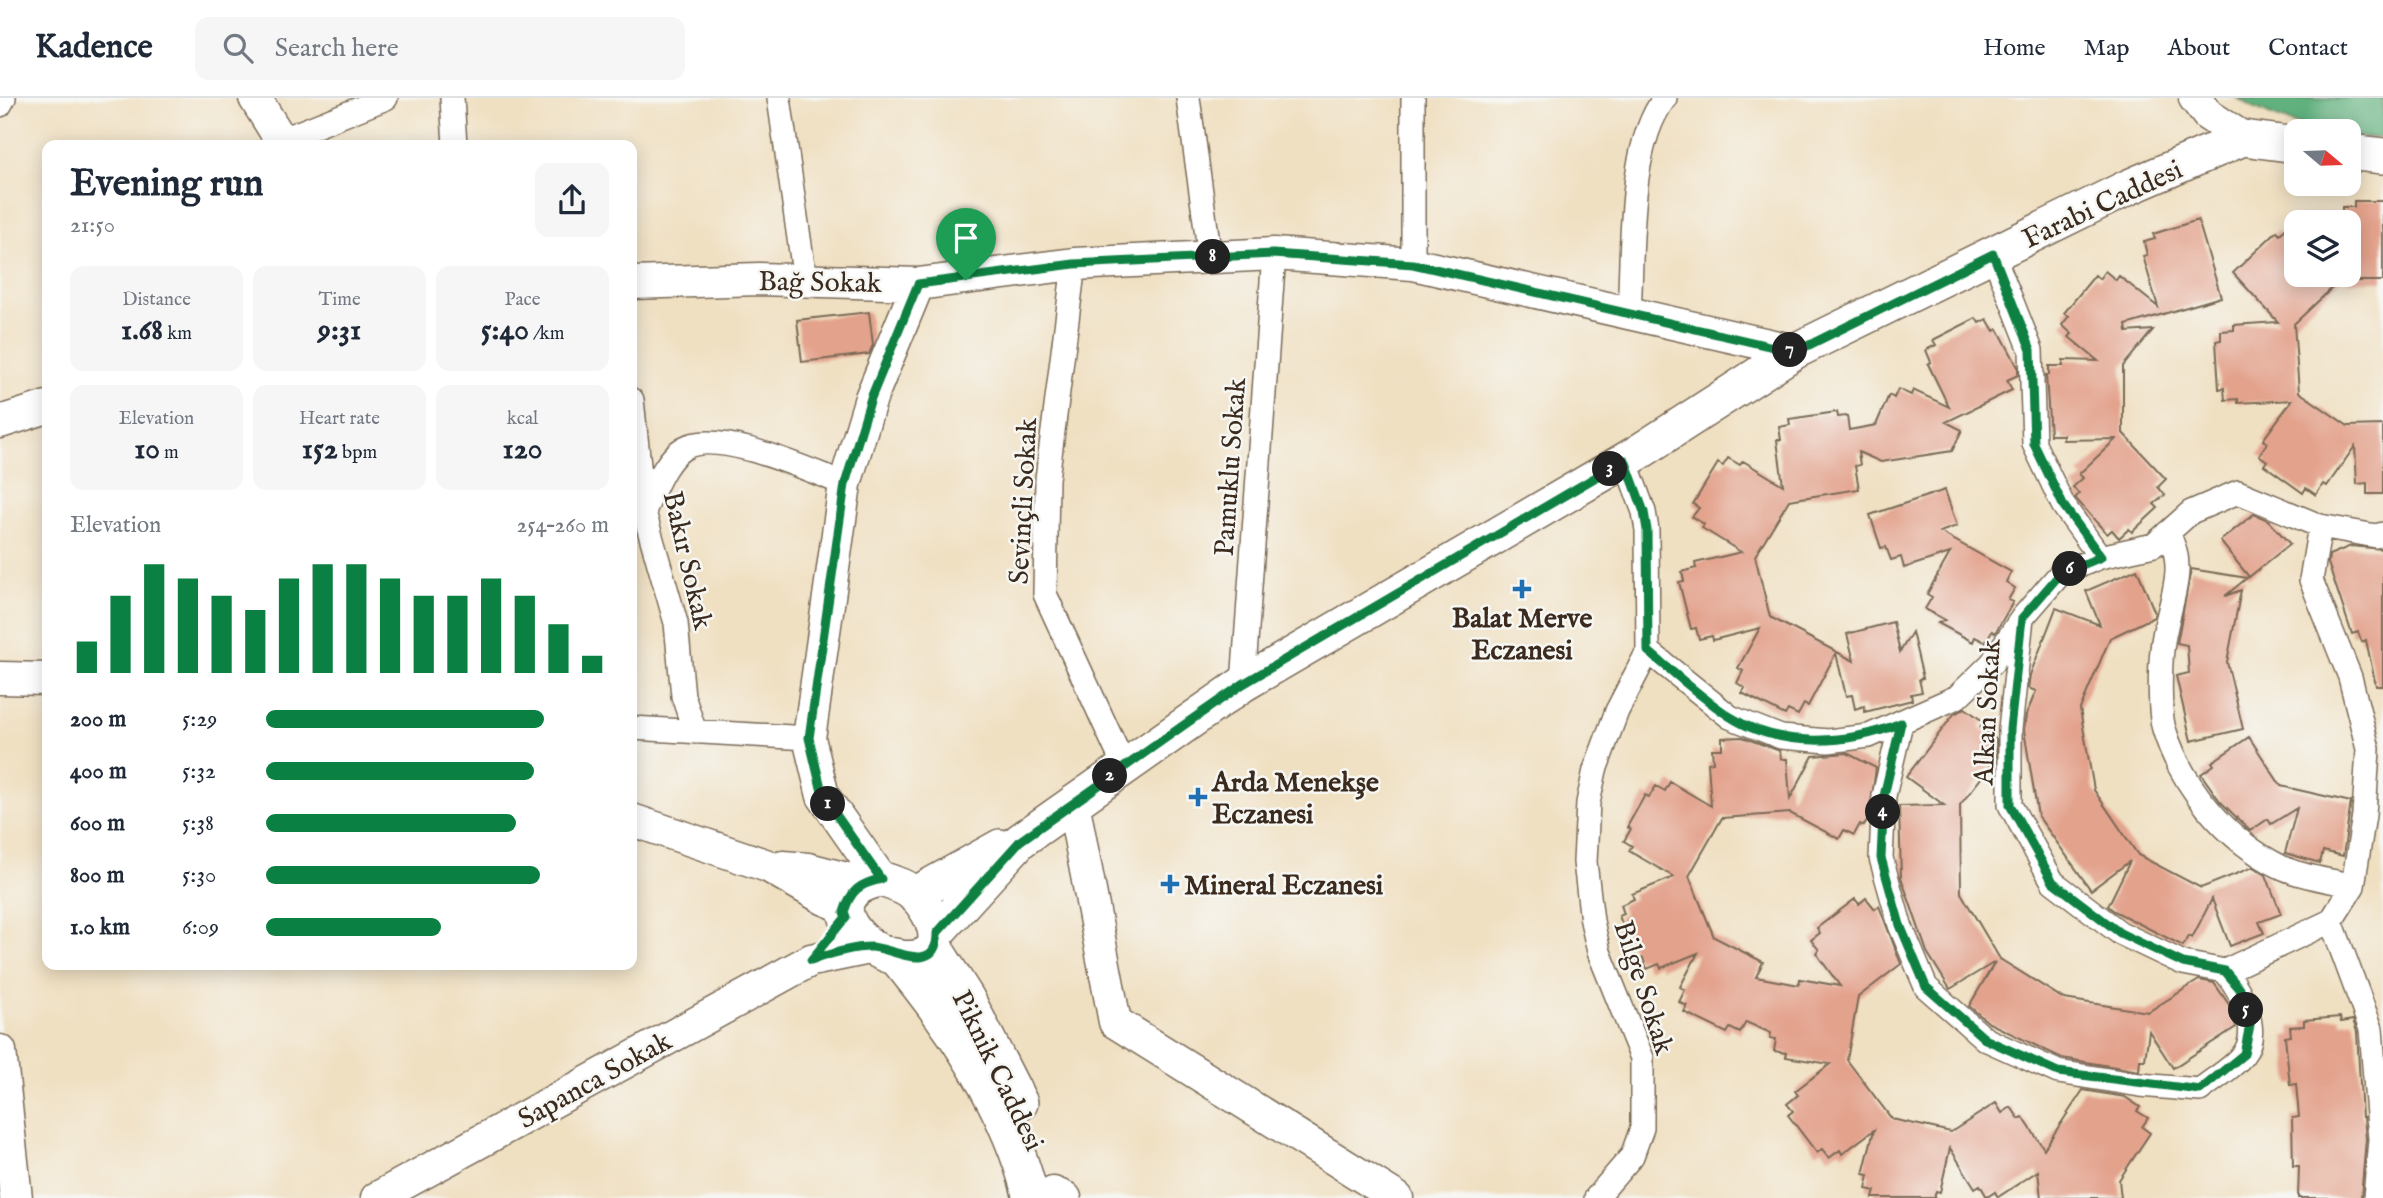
<!DOCTYPE html>
<meta charset="utf-8">
<style>
body{margin:0;font-family:"IM FELL English",serif;background:#f6f6f7;color:#1f2937;height:100vh;display:flex;flex-direction:column;font-size:26px;white-space:nowrap}
*{box-sizing:border-box;margin:0}
p{font-size:23px;color:#747a83}
.icon{flex:none;width:38px;height:38px;fill:none;stroke:currentColor;stroke-width:2;stroke-linecap:round;stroke-linejoin:round}
.map{position:relative;flex:1;overflow:hidden}
.panel{position:absolute;left:42px;top:42px;width:595px;height:830px;display:flex;flex-direction:column;background:#fff;border-radius:14px;box-shadow:0 4px 18px #0003}
.panel>*{flex:none}
.needle{width:46px;rotate:109deg}
.fabs{position:absolute;left:2284px;top:21px;display:grid;gap:14px}
.fabs a{display:grid;place-items:center;width:77px;height:77px;border-radius:14px;background:#fff;box-shadow:0 4px 18px #0003;font-size:35px}
.pin{position:absolute;display:grid;place-items:center;width:60px;height:60px;color:#fff;margin:-72px -30px;border-radius:50% 50% 50% 0;rotate:-45deg;box-shadow:0 0 7px #0007}
.pin .icon{rotate:45deg}
.km{position:absolute;width:35px;height:35px;margin:-18px;border-radius:50%;background:#222;color:#fff;font-size:19px;line-height:35px;text-align:center}
.round{display:grid;place-items:center;flex:none;width:74px;height:74px;border-radius:14px;background:#f6f6f7}
.summary{display:flex;align-items:center;justify-content:space-between;height:119px;padding:0 28px}
h1{font-size:38px;font-weight:700;line-height:52px}
.metrics{display:grid;grid-template-columns:repeat(3,1fr);gap:10px;height:119px;padding:7px 28px}
.metrics div{display:grid;align-content:center;border-radius:14px;background:#f6f6f7;text-align:center}
.metrics b{font-size:30px;font-weight:700}
.metrics small{font-size:19px;font-weight:400}
.metrics p{font-size:19px}
.chart{height:196px;padding:14px 28px}
.chart p{display:flex;justify-content:space-between}
.chart svg{width:100%;height:126px;margin-top:7px;stroke:#0b8043;stroke-width:6}
ul{padding:0 28px;list-style:none;font-size:23px}
li{display:grid;grid-template-columns:112px 84px 1fr;align-items:center;height:52px}
li i{height:18px;border-radius:9px;background:#0b8043}
header{display:flex;align-items:center;gap:42px;box-sizing:border-box;height:98px;padding:0 35px;background:#fff;border-bottom:2px solid #e0e1e3}
header strong{font-size:33px}
nav{display:flex;gap:38px;margin-inline-start:auto;font-size:24px}
.search{width:490px;height:63px;background:#f6f6f7;display:flex;align-items:center;gap:18px;box-sizing:border-box;padding:0 24px;border-radius:14px;color:#747a83;font-size:26px}
.map>svg:first-child{display:block}
.forest{fill:#60b17e;stroke:#4e6e4e;stroke-width:2}
.building{fill:#e3a28c}
.lines{fill:none;stroke-linecap:round;stroke-linejoin:round}
.street-casing{stroke:#7a6a57;stroke-width:26}
.secondary-casing{stroke:#7a6a57;stroke-width:35}
.primary-casing{stroke:#7a6a57;stroke-width:38}
.street{stroke:#fff;stroke-width:23}
.secondary{stroke:#fff;stroke-width:32}
.primary{stroke:#fff;stroke-width:35}
.route-casing{stroke:#fff;stroke-width:14}
.route{stroke:#0b8043;stroke-width:9}
.poi-dot{fill:#1f6fb2;stroke:#f6f6f2;stroke-width:2.5}
.labels{text-anchor:middle;stroke-width:5;stroke-linejoin:round;paint-order:stroke}
.street-label{font-size:28px;fill:#3b2a1e;stroke:#f6f6f2}
.poi-label{font-size:28px;font-weight:bold;fill:#3b2a1e;stroke:#f6f6f2;text-anchor:start}
</style>
<header>
<strong>Kadence</strong>
<div class="search"><svg class="icon" aria-label="search" viewBox="0 0 24 24"><circle cx="10" cy="10" r="6"/><path d="M15 15l6 6"/></svg>Search here</div>
<nav><a>Home</a><a>Map</a><a>About</a><a>Contact</a></nav>
</header>
<div class="map">
<svg width="2383" height="1100" viewBox="0 0 2383 1100">
<rect width="100%" height="100%" fill="#f6f6f2"/>
<filter id="ink" filterUnits="userSpaceOnUse"><feTurbulence type="fractalNoise" baseFrequency=".0143" numOctaves="2"/><feDisplacementMap in="SourceGraphic" scale="14" xChannelSelector="R" yChannelSelector="G"/><feConvolveMatrix kernelMatrix="1 2 1 2 8 2 1 2 1" color-interpolation-filters="sRGB"/></filter>
<filter id="wash" filterUnits="userSpaceOnUse"><feTurbulence type="fractalNoise" baseFrequency=".00686" numOctaves="4" result="noise"/><feDisplacementMap in="SourceGraphic" scale="28" xChannelSelector="R" yChannelSelector="G"/><feGaussianBlur stdDeviation="1.57" result="paint"/><feColorMatrix in="noise" values="0 0 0 0 0 0 0 0 0 0 0 0 0 0 0 0 0 1.4 0 .05"/><feComposite in="paint" operator="in"/></filter>
<g filter="url(#wash)">
<rect width="100%" height="100%" fill="#f0e0c2"/>
<path class="forest" d="M2237,0H2383V40L2349,39L2348,33C2309,33 2271,20 2237,0Z"/>
<g id="blocks">
<path class="building" d="M2354,103H2383V183H2348V124H2342V109H2354Z
M2198,122L2221,199L2126,227L2127,234L2153,232L2123,268V335L2166,381L2158,389L2165,397L2154,406L2158,410L2132,434L2129,431L2119,440L2112,432L2107,436L2077,402L2075,400L2079,396L2073,389L2083,380L2079,376L2116,341L2063,342V337H2050L2046,277H2049V268H2063V262L2098,263L2069,239L2072,236L2062,227L2069,218L2064,215L2095,177L2099,181L2105,173L2116,182L2119,178L2158,209L2143,158L2147,157L2144,144L2155,141L2153,136Z
M2296,122V177H2346L2294,226L2299,294L2348,328L2383,327V396H2367V385L2357,386L2355,348L2327,388L2323,386L2316,397L2306,390L2303,395L2264,367L2267,363L2259,357L2267,345L2263,342L2292,302L2238,305V301L2225,302L2224,290L2219,291L2216,243L2221,242V233L2234,232V227L2278,224L2233,175L2277,133L2280,136Z
M869,214L873,247L869,256L802,264L797,222Z
M1976,220L1979,225L1987,221L1994,233L1998,231L2018,269V277L2007,282L2012,292L1946,324L1962,332L1952,353L1881,364L1858,354L1860,367L1855,368L1859,391L1789,402L1755,458L1770,519L1854,563L1847,536L1893,524L1900,554L1912,534L1923,580L1919,581L1922,594L1911,596L1912,602L1865,614L1864,608L1855,611L1852,597L1846,598L1836,555L1808,608L1804,606L1798,617L1788,612L1785,617L1742,595L1745,590L1737,585L1743,573L1738,570L1760,530L1713,542L1712,538L1699,541L1696,530L1691,531L1679,484L1684,483L1682,474L1696,470L1695,465L1741,454L1702,430L1704,426L1692,419L1699,410L1693,406L1718,365L1723,368L1728,360L1740,367L1743,363L1783,387L1777,342H1781L1779,329L1790,327L1789,321L1837,314L1838,319L1847,318L1849,332L1876,327L1889,297L1894,300L1898,291L1911,297L1913,292L1949,309L1928,266L1931,264L1926,252L1936,247L1933,242Z
M1945,392L1957,428L1940,434L2011,474L2006,484L2015,490L2008,502L2013,504L1995,535L1992,533L1985,544L1975,539L1973,544L1938,525L1945,522L1925,511L1932,499L1927,496L1950,455L1904,470L1901,459L1891,462L1886,449L1881,450L1870,417Z
M2254,416L2268,422L2290,446L2249,479L2220,443Z
M2351,448L2383,451V588H2376L2366,542L2362,544L2358,534L2352,536L2328,465L2329,457Z
M2137,471L2155,515L2154,519L2110,540L2080,611L2094,692L2138,757L2201,790L2253,769L2266,777L2281,816L2259,824L2264,835L2230,848L2212,801L2192,840L2188,838L2183,848L2114,813L2108,808L2130,763L2091,792L2038,718L2024,632L2026,617L2036,593L2028,590L2030,577L2056,510L2100,527L2086,493Z
M2191,471L2247,480L2225,498L2241,492L2227,564L2243,631L2191,643L2176,578L2189,575L2187,547L2177,545Z
M1965,610L1984,624L1980,629L1996,641V661L1960,707L1961,795L2000,861L2064,901L2148,914L2199,882L2214,885L2230,908L2236,929L2173,970L2149,933L2145,962H2140L2139,973L2062,960L1989,925L1969,908L1995,864L1950,891L1927,854L1901,779L1899,708L1944,707L1906,679L1954,616Z
M1742,639L1780,653L1781,661H1787L1790,701L1813,658L1847,655L1876,670L1869,720L1864,728L1860,726L1854,737L1844,732L1839,741L1790,715L1722,720L1689,778L1714,839L1763,864L1756,879L1799,887L1800,881L1840,888L1816,855L1819,852L1811,842L1820,835L1817,830L1855,801L1859,806L1866,800L1875,811L1879,808L1901,866L1858,899L1847,962L1892,1021L1951,1034L1996,1005L2002,1015L2011,1009L2019,1021L2023,1019L2044,1051L2083,992L2125,999L2140,1009L2137,1013L2148,1020L2142,1029L2150,1035L2119,1082L2121,1100H2041L2038,1073L1998,1099L1995,1094L1987,1099L1980,1087L1975,1090L1950,1050L1940,1094L1936,1093L1934,1100H1873L1875,1093L1866,1091L1869,1077L1863,1076L1874,1032L1842,1056L1840,1052L1829,1060L1822,1051L1817,1055L1788,1017L1793,1013L1787,1006L1798,997L1795,993L1830,966L1786,959L1787,955L1774,953L1776,941L1770,940L1771,935L1746,924L1740,935L1730,930L1727,935L1684,914L1687,908L1679,904L1685,892L1680,889L1698,855L1661,870L1659,866L1647,871L1643,860L1637,862L1619,818L1624,816L1621,807L1634,801L1632,796L1674,779L1629,753L1632,748L1624,743L1631,731L1627,729L1645,697L1649,699L1656,688L1665,693L1670,684L1711,708L1708,665L1713,664L1712,651H1722V640Z
M2249,639L2281,688L2351,704L2343,758L2323,753L2320,765L2285,755L2297,710L2271,726L2268,721L2250,733L2220,703L2201,676L2214,667L2212,664Z
M2340,919L2341,924L2353,922L2357,934L2362,1019H2364L2366,1041L2361,1100H2298L2299,1068H2293L2292,1020L2299,1019L2296,986L2290,987L2285,939L2291,938L2290,929L2304,928V922Z"/>
</g>
</g>
<g filter="url(#ink)">
<use href="#blocks" fill-opacity="0" stroke="#7a6a57" stroke-width="2"/>
<g class="lines">
<defs>
<path id="street" d="M452,0L455,47
M779,0L805,182
M1188,0L1210,159
M1413,0V166
M0,7L4,0
M281,42L386,0
M1993,156L2031,252L2034,346L2063,407L2100,459L2060,476L2022,520L2010,631V707L2053,784L2120,835L2183,865L2225,873L2331,823L2371,931L2380,1041L2375,1100
M1074,166L1047,381L1045,496L1124,668
M1629,215C1633,155 1627,48 1665,0
M632,302L644,414L676,525L683,598L695,634
M644,413C654,393 664,362 684,350C718,330 810,373 845,386
M2320,428L2311,482L2350,579L2368,651L2364,717L2353,788L2331,823
M2167,435C2191,471 2165,511 2162,552C2160,570 2159,614 2164,631C2182,689 2227,743 2281,769C2302,779 2330,782 2353,788
M2100,459L2154,447L2191,414L2238,394L2320,428L2376,438L2383,436
M1648,553L1730,619L1781,639L1828,643L1869,638L1957,599L1992,565L2020,523
M1243,586L1274,156
M1901,625L1884,698L1881,760L1900,827L1926,889L1985,941L2058,974L2140,987L2200,992C2213,981 2232,971 2243,957C2262,933 2241,893 2225,873
M632,630L809,640
M1596,1100L1632,1058L1642,1030V960L1599,854L1592,823L1585,764L1588,705L1595,672L1617,613L1648,553L1647,432L1644,414L1625,362"/>
<path id="secondary" d="M255,0L284,47
M2195,0L2208,17L2243,40
M632,185L759,181L918,186L1074,166L1274,156L1413,166L1795,253
M0,324L47,309
M0,580L47,581
M1073,704L1115,924L1397,1100
M632,722L768,768L825,801L845,809
M783,769L808,771L862,785
M881,781L823,698L809,640L845,386L871,300L918,186
M0,953L16,1100
M1053,1095L1065,1100
M377,1100L811,862L874,849"/>
<path id="primary" d="M2348,54L2383,58
M881,781C893,785 905,788 915,797C932,813 952,854 915,860C867,867 805,797 881,781Z
M914,797L1000,749
M937,834L1020,743L1243,586L1636,356L1795,253L2129,89L2243,40L2296,47
M934,849L967,901L1020,1005
M895,858C954,929 1009,1009 1031,1100"/>
</defs>
<use href="#street" class="street-casing"/>
<use href="#secondary" class="secondary-casing"/>
<use href="#primary" class="primary-casing"/>
<use href="#street" class="street"/>
<use href="#secondary" class="secondary"/>
<use href="#primary" class="primary"/>
</g>
</g>
<g class="lines" filter="url(#ink)">
<defs>
<path id="route" d="M1273,156L1413,166L1795,254L1993,156L2031,252L2034,346L2063,407L2101,459L2060,476L2022,520L2010,631V707L2053,784L2120,835L2183,865L2225,873L2240,891L2250,927L2244,956L2200,992L2058,974L1985,941L1926,889L1900,827L1881,760L1884,698L1901,625C1848,647 1780,651 1729,618C1700,599 1674,575 1648,553L1647,432L1644,414L1625,362L1243,586L1184,627L1020,743L937,835C938,879 890,849 871,849C851,849 831,856 811,862L846,819L844,814C851,792 859,786 881,781L823,698L809,640L845,386L871,300L918,186L1074,166Z"/>
</defs>
<use href="#route" class="route-casing"/>
<use href="#route" class="route"/>
</g>
<g class="poi-dot">
<path d="M1518.5 480.5h7v7h7v7h-7v7h-7v-7h-7v-7h7z"/>
<path d="M1194.5 688.5h7v7h7v7h-7v7h-7v-7h-7v-7h7z"/>
<path d="M1166.5 775.5h7v7h7v7h-7v7h-7v-7h-7v-7h7z"/>
</g>
<g class="labels">
<g class="street-label">
<text transform="translate(2102 105) rotate(-25)" y="10">Farabi Caddesi</text>
<text transform="translate(820 183) rotate(1)" y="10">Bağ Sokak</text>
<text transform="translate(1229 369) rotate(-86)" y="10">Pamuklu Sokak</text>
<text transform="translate(1022 403) rotate(-87)" y="10">Sevinçli Sokak</text>
<text transform="translate(689 462) rotate(77)" y="10">Bakır Sokak</text>
<text transform="translate(1986 614) rotate(-87)" y="10">Alkan Sokak</text>
<text transform="translate(1645 889) rotate(72)" y="10">Bilge Sokak</text>
<text transform="translate(999 972) rotate(64)" y="10">Piknik Caddesi</text>
<text transform="translate(594 981) rotate(-29)" y="10">Sapanca Sokak</text>
</g>
<g class="poi-label">
<text x="1522" y="529" text-anchor="middle">Balat Merve<tspan x="1522" dy="32">Eczanesi</tspan></text>
<text x="1212" y="693">Arda Menekşe<tspan x="1212" dy="32">Eczanesi</tspan></text>
<text x="1184" y="796">Mineral Eczanesi</text>
</g>
</g>
</svg>
<div class="fabs">
<a><svg class="needle" viewBox="-14 -14 28 28"><path d="M0-13l5 13h-10z" fill="#e53935"/><path d="M0 13l5-13h-10z" fill="#747a83"/></svg></a>
<a><svg class="icon" aria-label="layers" viewBox="0 0 24 24"><path d="M12 4l9 5-9 5-9-5zM3 14l9 5 9-5"/></svg></a>
</div>
<div class="pin" style="left:966px;top:182px;background:#1e9e55"><svg class="icon" aria-label="arrive" viewBox="0 0 24 24"><path d="M6 21V4h12l-3 4 3 4H6"/></svg></div>
<b class="km" style="left:828px;top:706px">1</b>
<b class="km" style="left:1110px;top:678px">2</b>
<b class="km" style="left:1610px;top:371px">3</b>
<b class="km" style="left:1883px;top:714px">4</b>
<b class="km" style="left:2246px;top:912px">5</b>
<b class="km" style="left:2070px;top:471px">6</b>
<b class="km" style="left:1790px;top:252px">7</b>
<b class="km" style="left:1213px;top:159px">8</b>
<section class="panel">
<div class="summary"><div><h1>Evening run</h1><p>21:50</p></div><a class="round"><svg class="icon" aria-label="share" viewBox="0 0 24 24"><path d="M12 15V3M7 8l5-5 5 5M5 13v7h14v-7"/></svg></a></div>
<div class="metrics">
<div><p>Distance</p><b>1.68<small> km</small></b></div>
<div><p>Time</p><b>9:31</b></div>
<div><p>Pace</p><b>5:40<small> /km</small></b></div>
</div>
<div class="metrics">
<div><p>Elevation</p><b>10<small> m</small></b></div>
<div><p>Heart rate</p><b>152<small> bpm</small></b></div>
<div><p>kcal</p><b>120</b></div>
</div>
<div class="chart"><p><span>Elevation</span>254–260 m</p>
<svg viewBox="0 0 160 44" preserveAspectRatio="none"><path d="M5 44V33M15 44V17M25 44V6M35 44V11M45 44V17M55 44V22M65 44V11M75 44V6M85 44V6M95 44V11M105 44V17M115 44V17M125 44V11M135 44V17M145 44V27M155 44V38"/></svg>
</div>
<ul>
<li><b>200 m</b>5:29<i style="width:81%"></i></li>
<li><b>400 m</b>5:32<i style="width:78%"></i></li>
<li><b>600 m</b>5:38<i style="width:73%"></i></li>
<li><b>800 m</b>5:30<i style="width:80%"></i></li>
<li><b>1.0 km</b>6:09<i style="width:51%"></i></li>
</ul>
</section>
</div>
